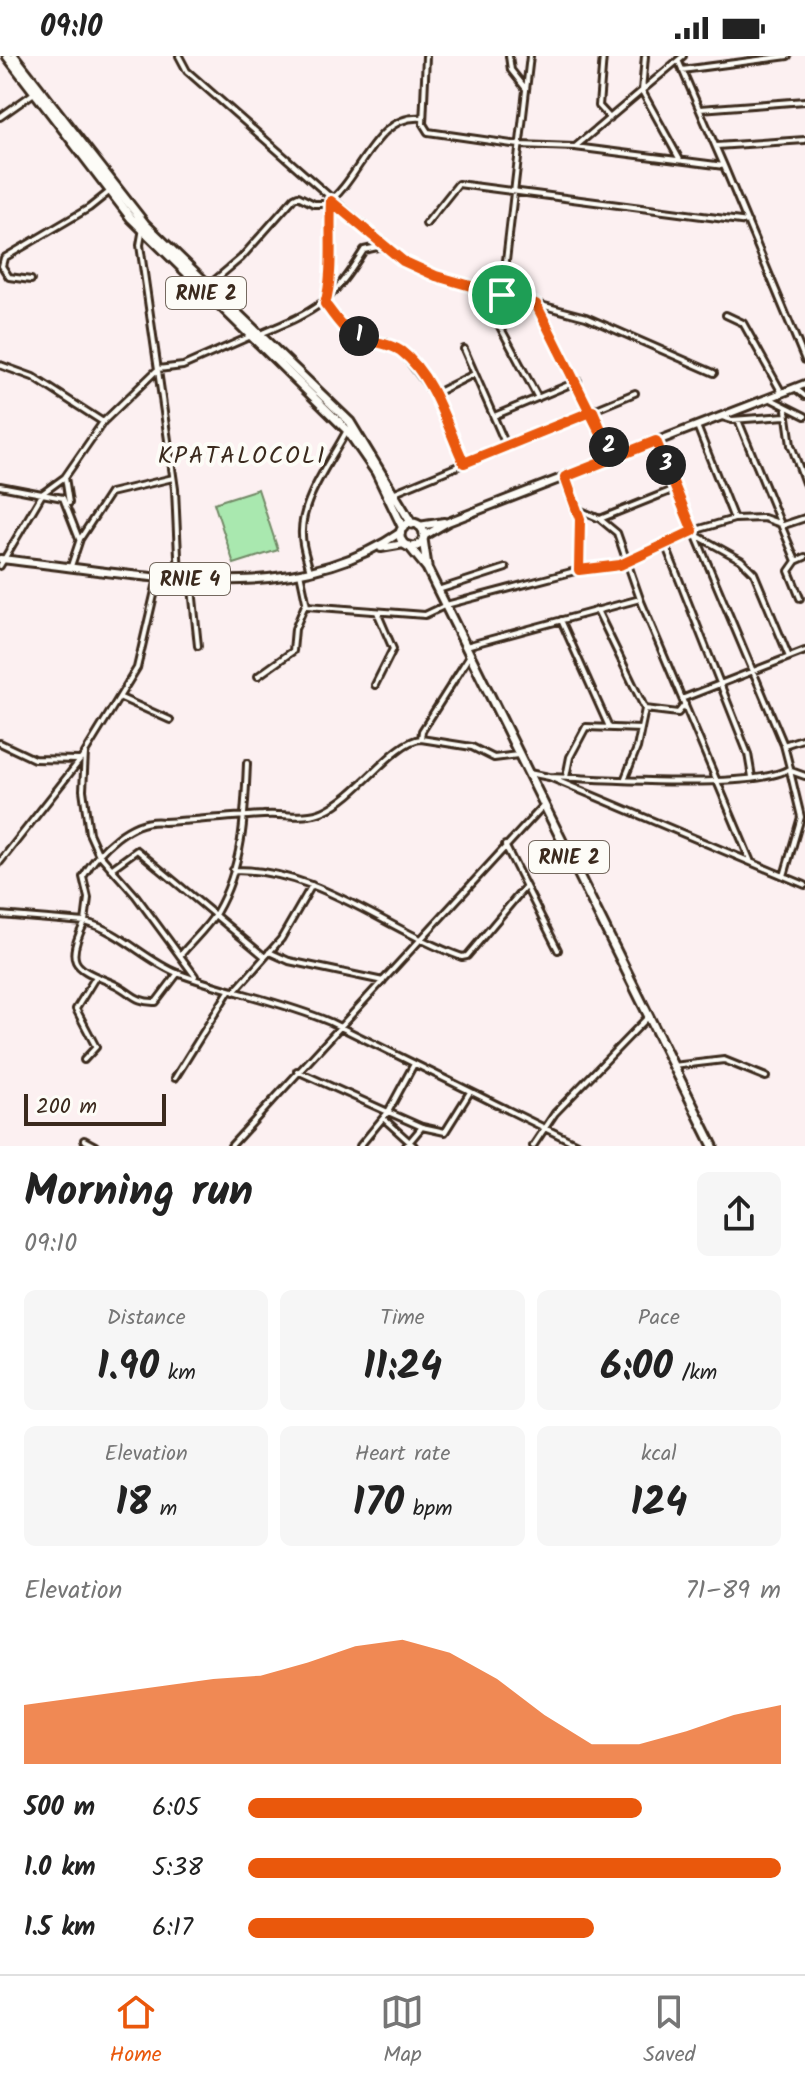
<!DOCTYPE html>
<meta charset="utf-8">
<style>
body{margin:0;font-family:Kalam,sans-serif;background:#f6f6f6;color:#222;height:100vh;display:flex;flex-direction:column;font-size:30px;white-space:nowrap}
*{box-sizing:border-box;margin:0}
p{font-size:26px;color:#767676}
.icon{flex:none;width:44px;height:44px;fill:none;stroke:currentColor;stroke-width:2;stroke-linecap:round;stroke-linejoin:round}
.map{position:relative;height:1090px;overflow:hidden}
.sheet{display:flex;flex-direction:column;background:#fff;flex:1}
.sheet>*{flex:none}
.scale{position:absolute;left:24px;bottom:20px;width:142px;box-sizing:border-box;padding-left:8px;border:4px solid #3b2a1e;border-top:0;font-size:22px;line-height:28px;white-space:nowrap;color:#3b2a1e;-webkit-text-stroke:6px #fdfcf7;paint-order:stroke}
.pin{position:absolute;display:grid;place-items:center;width:68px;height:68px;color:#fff;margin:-34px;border:4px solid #fff;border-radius:50%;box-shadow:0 2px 8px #0007}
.km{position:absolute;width:40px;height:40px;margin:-20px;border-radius:50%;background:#222;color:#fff;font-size:22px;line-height:40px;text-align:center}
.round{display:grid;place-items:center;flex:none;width:84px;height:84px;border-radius:12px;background:#f6f6f6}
.overview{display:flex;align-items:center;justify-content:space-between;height:136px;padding:0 24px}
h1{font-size:44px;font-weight:700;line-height:60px}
.figures{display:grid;grid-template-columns:repeat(3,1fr);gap:12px;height:136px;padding:8px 24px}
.figures div{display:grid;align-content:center;border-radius:12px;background:#f6f6f6;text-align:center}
.figures b{font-size:40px;font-weight:700}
.figures small{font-size:22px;font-weight:400}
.figures p{font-size:22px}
.chart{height:224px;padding:16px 24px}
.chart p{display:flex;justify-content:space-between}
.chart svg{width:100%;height:144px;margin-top:8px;fill:#ea580c;opacity:.7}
ul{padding:0 24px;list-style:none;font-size:26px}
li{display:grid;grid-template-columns:128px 96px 1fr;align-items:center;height:60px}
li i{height:20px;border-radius:10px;background:#ea580c}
.status{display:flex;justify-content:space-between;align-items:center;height:56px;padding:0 40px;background:#fff;direction:ltr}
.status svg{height:22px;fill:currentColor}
.menu{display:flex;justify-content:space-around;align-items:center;height:112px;border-top:2px solid #e0e0e0;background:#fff;font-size:22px;color:#767676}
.menu a{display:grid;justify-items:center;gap:4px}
.menu .active{color:#ea580c}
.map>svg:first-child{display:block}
.green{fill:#a9e8af;stroke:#728966;stroke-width:2}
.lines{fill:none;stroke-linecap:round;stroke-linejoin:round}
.street-casing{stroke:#3b2a1e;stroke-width:10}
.primary-casing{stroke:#3b2a1e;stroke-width:12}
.highway-casing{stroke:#3b2a1e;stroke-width:13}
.street{stroke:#fdfcf7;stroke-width:4}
.primary{stroke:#fdfcf7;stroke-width:6}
.highway{stroke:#fdfcf7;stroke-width:7}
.route-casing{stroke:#fff;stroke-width:16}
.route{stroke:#ea580c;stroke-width:10}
.labels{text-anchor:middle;stroke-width:8;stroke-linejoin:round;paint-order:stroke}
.shield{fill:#fdfcf7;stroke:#75695f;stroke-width:2}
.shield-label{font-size:20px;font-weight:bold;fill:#3b2a1e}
.neighbourhood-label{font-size:24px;letter-spacing:2px;fill:#3b2a1e;stroke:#fdfcf7}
</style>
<div class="status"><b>09:10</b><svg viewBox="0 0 49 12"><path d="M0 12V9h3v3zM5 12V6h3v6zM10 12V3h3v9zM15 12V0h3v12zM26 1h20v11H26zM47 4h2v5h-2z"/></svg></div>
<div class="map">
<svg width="805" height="1090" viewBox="0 0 805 1090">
<rect width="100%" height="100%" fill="#fcf0f1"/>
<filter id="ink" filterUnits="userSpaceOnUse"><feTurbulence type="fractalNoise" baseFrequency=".0125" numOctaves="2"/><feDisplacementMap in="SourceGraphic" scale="16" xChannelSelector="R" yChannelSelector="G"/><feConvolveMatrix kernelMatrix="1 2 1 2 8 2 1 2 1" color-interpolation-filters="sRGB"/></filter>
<g filter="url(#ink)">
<path class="green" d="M258,433L278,494L234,508L214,447Z"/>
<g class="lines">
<defs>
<path id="street" d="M179,0L187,15L403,205L436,220L502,239L530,0
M426,0L423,68L428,76L519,89L575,91L724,110L805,304
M509,0L511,14L526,33
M603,0L599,50L610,62
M645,0L642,35L680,104
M678,4L724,110
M682,14L788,0
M700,53L805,45
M0,61L34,37
M716,90L805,84
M575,91L683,0
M331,145C329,178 334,218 325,248L349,277L386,287L402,296L434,338
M426,168L458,128L748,166
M143,172L140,189L175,433L179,522
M31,224L9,221L2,210L4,202L89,152L109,136
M209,229L241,202L294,142L298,140L314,148H326C360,125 375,57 422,62
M480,233L538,342
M503,239L586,261L714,317
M536,248L613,402
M726,259L743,267L782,337
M260,278C318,254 330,248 364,194L386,189
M464,293L506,389
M0,309L33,321L103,366
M795,332L805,340
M769,342L805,360
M786,354L791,389L805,427
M494,360L578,325
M722,361L732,364L785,360
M738,364L796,505
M697,370L734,463
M464,407L434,338L474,318
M65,421L69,447
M565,421L580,463L579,514
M0,430L63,442L79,483
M395,436L635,337
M577,453L600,463L617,477L640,543L751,806
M600,463L675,433
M696,479L741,504L754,517L789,601
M665,488L748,698L752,721
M0,510L43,437L65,421L103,366L158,313L183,310L249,281
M71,510L80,483L110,437L173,422
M310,515C307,503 302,491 302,479C300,445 331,405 346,376
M300,517L307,550L425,559L446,549L579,514L620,509L693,475L734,463L764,462L784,469L805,462
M158,522L137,612L85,697L83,734L89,777L98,797L136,840L195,920
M191,523L198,590
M438,534L506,512
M800,542L789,515L796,505L805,501
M597,554L645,653L637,692L625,722
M561,564L609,671
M466,590L640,543
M470,599L422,675L421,683L472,691L494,702L518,699
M258,620L293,595L295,573L305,549
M375,629L393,593L377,556
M121,642L170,664
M684,642L805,595
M645,653L678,657L685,648
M0,687L34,703L79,704
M784,689L805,682
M791,715L805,720
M529,717L549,721L805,829
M549,721C595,722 758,735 790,712L784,689L656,385
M566,721L570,701L586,671L641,673
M505,789L558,894
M0,806L85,698
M111,813L137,794L265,901
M233,814C319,813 384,873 462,901L467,900L525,831
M784,820L801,761L790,715
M0,859L85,866L88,842L83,821C98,795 131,761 164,766C197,764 230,761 263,759C284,757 304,764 324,755C360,739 394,685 421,683
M269,896L289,905L383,925
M180,900C191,886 207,872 216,857C243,811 245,759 247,707
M178,917L156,946C136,947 132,937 116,929C78,912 62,912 85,866C120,875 145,904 177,917C227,936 281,945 330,966L581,1090
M234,936L281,883L312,829
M84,1004L96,991L76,953L95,922
M673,1010L724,1004L766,1021
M297,1015L388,1056L414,1008
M175,1022L229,935
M383,1062L414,1090
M84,1084L95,1090
M231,1090L544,749
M360,1090L388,1056L422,1071L445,1076L470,1036
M406,1090L422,1071
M533,1090L555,1057L648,961"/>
<path id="primary" d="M419,470L444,466
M424,480L448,466L805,328
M381,492L404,488
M0,503C130,516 285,556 401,476"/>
<path id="highway" d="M7,0L131,162L347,374L376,416L403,472
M14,0L145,168L350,366L412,468
M400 479a12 12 0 1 1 24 0a12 12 0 1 1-24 0Z
M423,483L427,510
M409,490L427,512L713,1090"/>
</defs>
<use href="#street" class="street-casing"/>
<use href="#primary" class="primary-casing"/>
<use href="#highway" class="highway-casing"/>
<use href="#street" class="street"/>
<use href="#primary" class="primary"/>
<use href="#highway" class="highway"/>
</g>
</g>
<g class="lines" filter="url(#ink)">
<defs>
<path id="route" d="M502,239L436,220L403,205L331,145C329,178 334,218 325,248C332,256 340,270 349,276C363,287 385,284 401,295C434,320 447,371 464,407L593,355L613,402L565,421L580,463L579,514L620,509L693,475L656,385L613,402L536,248L502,239"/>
</defs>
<use href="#route" class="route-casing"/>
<use href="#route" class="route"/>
</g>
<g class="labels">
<g class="shield">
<rect x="166" y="221" width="80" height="32" rx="6"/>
<rect x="150" y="507" width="80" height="32" rx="6"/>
<rect x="529" y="785" width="80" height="32" rx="6"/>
</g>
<g class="shield-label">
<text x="206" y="244">RNIE 2</text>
<text x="190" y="530">RNIE 4</text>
<text x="569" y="808">RNIE 2</text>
</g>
<g class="neighbourhood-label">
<text x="242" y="407">KPATALOCOLI</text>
</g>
</g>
</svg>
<div class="scale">200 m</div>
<div class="pin" style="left:502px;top:239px;background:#1e9e55"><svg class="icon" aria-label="arrive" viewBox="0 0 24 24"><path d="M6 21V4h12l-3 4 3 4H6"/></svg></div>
<b class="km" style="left:359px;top:280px">1</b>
<b class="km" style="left:609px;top:391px">2</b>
<b class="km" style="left:666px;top:409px">3</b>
</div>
<section class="sheet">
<div class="overview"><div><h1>Morning run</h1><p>09:10</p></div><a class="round"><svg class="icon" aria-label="share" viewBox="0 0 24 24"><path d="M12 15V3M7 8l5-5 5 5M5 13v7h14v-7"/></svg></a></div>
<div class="figures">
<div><p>Distance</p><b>1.90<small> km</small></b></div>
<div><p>Time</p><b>11:24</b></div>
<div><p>Pace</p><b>6:00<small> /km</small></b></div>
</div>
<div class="figures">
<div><p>Elevation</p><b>18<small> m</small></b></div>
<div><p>Heart rate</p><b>170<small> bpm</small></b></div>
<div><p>kcal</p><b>124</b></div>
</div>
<div class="chart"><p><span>Elevation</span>71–89 m</p>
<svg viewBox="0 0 160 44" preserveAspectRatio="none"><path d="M0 44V26L10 24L20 22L30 20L40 18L50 17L60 13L70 8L80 6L90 10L100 18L110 29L120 38L130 38L140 34L150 29L160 26V44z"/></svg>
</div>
<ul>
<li><b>500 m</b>6:05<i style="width:74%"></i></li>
<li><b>1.0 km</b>5:38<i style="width:100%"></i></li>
<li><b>1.5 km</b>6:17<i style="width:65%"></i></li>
</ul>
</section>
<nav class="menu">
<a class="active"><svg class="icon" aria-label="home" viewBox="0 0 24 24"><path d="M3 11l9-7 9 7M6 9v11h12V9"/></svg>Home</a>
<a><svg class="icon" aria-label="map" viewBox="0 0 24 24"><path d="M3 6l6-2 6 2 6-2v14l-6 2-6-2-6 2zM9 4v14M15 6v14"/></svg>Map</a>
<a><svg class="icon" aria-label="saved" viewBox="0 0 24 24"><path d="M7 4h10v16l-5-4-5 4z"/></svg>Saved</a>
</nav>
